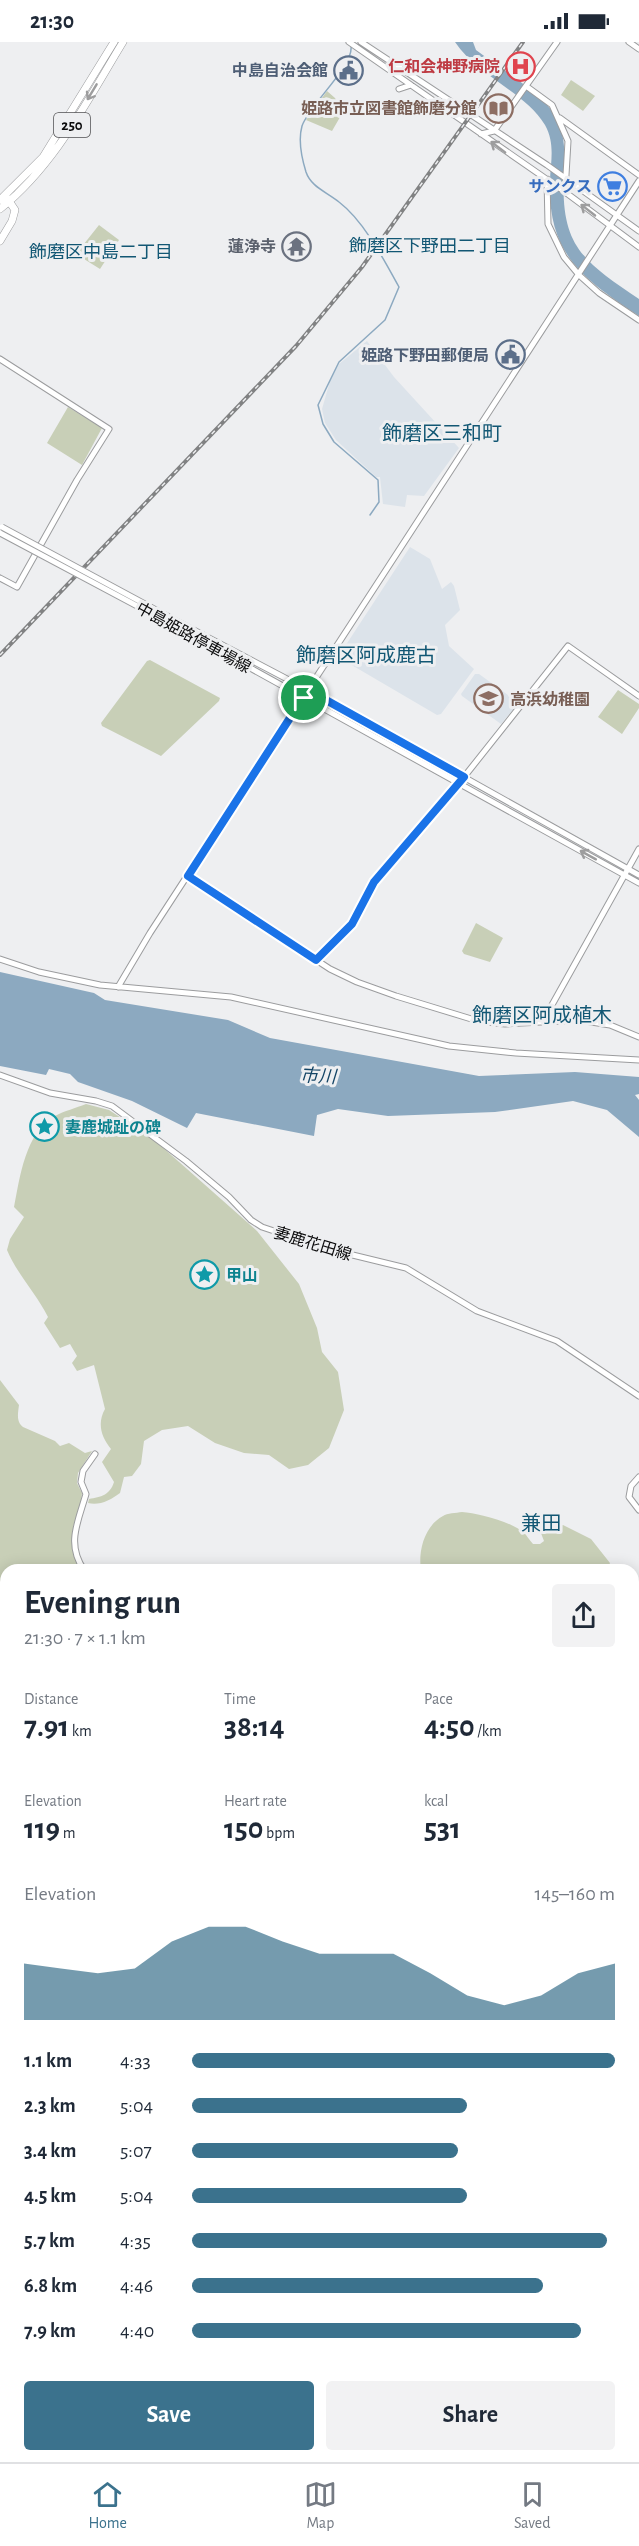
<!DOCTYPE html>
<meta charset="utf-8">
<style>
body{margin:0;font-family:"Alegreya Sans","Noto Sans JP",sans-serif;background:#f2f2f3;color:#1f2937;height:100vh;display:flex;flex-direction:column;font-size:22px;white-space:nowrap}
*{box-sizing:border-box;margin:0}
p{font-size:20px;color:#747a83}
.icon{flex:none;width:33px;height:33px;fill:none;stroke:currentColor;stroke-width:2;stroke-linecap:round;stroke-linejoin:round}
.map{position:relative;flex:1;overflow:hidden}
.details{position:absolute;left:0px;top:1522px;width:639px;height:898px;display:flex;flex-direction:column;background:#fff;border-radius:18px 18px 0 0;box-shadow:0 3px 15px #0003}
.details>*{flex:none}
.pin{position:absolute;display:grid;place-items:center;width:51px;height:51px;color:#fff;margin:-26px;border:3px solid #fff;border-radius:50%;box-shadow:0 2px 6px #0007}
.round{display:grid;place-items:center;flex:none;width:63px;height:63px;border-radius:6px;background:#f2f2f3}
.summary{display:flex;align-items:center;justify-content:space-between;height:102px;padding:0 24px}
h1{font-size:33px;font-weight:600;line-height:45px}
.metrics{display:grid;grid-template-columns:repeat(3,1fr);gap:9px;height:102px;padding:6px 24px}
.metrics div{display:grid;align-content:center}
.metrics b{font-size:30px;font-weight:600}
.metrics small{font-size:16px;font-weight:400}
.metrics p{font-size:16px}
.chart{height:168px;padding:12px 24px}
.chart p{display:flex;justify-content:space-between}
.chart svg{width:100%;height:108px;margin-top:6px;fill:#3b728d;opacity:.7}
.action{display:flex;gap:12px;margin-top:auto;padding:12px 24px}
.action a{flex:1;height:69px;border-radius:6px;background:#3b728d;color:#fff;font-size:24px;font-weight:600;line-height:69px;text-align:center}
.action a+a{background:#f2f2f3;color:#1f2937}
ul{padding:0 24px;list-style:none;font-size:20px}
li{display:grid;grid-template-columns:96px 72px 1fr;align-items:center;height:45px}
li i{height:15px;border-radius:8px;background:#3b728d}
.status{display:flex;justify-content:space-between;align-items:center;height:42px;padding:0 30px;background:#fff;direction:ltr}
.status svg{height:16px;fill:currentColor}
.tab-bar{display:flex;justify-content:space-around;align-items:center;height:84px;border-top:2px solid #e0e1e3;background:#fff;font-size:16px;color:#747a83}
.tab-bar a{display:grid;justify-items:center;gap:3px}
.tab-bar .on{color:#3b728d}
.map>svg:first-child{display:block}
.built{fill:#dce3ea}
.green{fill:#c8cfb7}
.water{fill:#8ca9c0}
.lines{fill:none;stroke-linecap:round;stroke-linejoin:round}
.stream{stroke:#8ca9c0;stroke-width:1.5}
.tertiary-casing{stroke:#9b9c9e;stroke-width:7}
.secondary-casing{stroke:#9b9c9e;stroke-width:7}
.trunk-casing{stroke:#9b9c9e;stroke-width:8}
.motorway-casing{stroke:#9b9c9e;stroke-width:9}
.tertiary{stroke:#fff;stroke-width:5}
.secondary{stroke:#fff;stroke-width:5}
.trunk{stroke:#fff;stroke-width:7}
.motorway{stroke:#fff;stroke-width:8}
.rail-casing{stroke:#818283;stroke-width:4}
.rail{stroke:#eeeff1;stroke-width:1.5;stroke-dasharray:4.5;stroke-linecap:butt}
.secondary-bridge-casing{stroke:#9b9c9e;stroke-width:7;stroke-linecap:butt}
.secondary-bridge{stroke:#fff;stroke-width:5}
.oneway{stroke:#9d9d9e}
.route-casing{stroke:#fff;stroke-width:12}
.route{stroke:#1a73e8;stroke-width:8}
.labels{text-anchor:middle;stroke-width:6;stroke-linejoin:round;paint-order:stroke}
.shield{fill:#eeeff1;stroke:#4f4f51;stroke-width:1.5}
.shield-label{font-size:15px;font-weight:bold;fill:#0b0b0c}
.health-label{font-size:16px;font-weight:bold;fill:#be3a42;stroke:#eeeff1;text-anchor:end}
.service-label{font-size:16px;font-weight:bold;fill:#4e5e75;stroke:#eeeff1;text-anchor:end}
.education-label{font-size:16px;font-weight:bold;fill:#785e54;stroke:#eeeff1;text-anchor:end}
.shop-label{font-size:16px;font-weight:bold;fill:#366cbe;stroke:#eeeff1;text-anchor:end}
.worship-label{font-size:16px;font-weight:bold;fill:#5b616d;stroke:#eeeff1;text-anchor:end}
.street-label{font-size:16px;fill:#0b0b0c;stroke:#eeeff1}
.culture-label{font-size:16px;font-weight:bold;fill:#0d838f;stroke:#eeeff1;text-anchor:start}
.neighbourhood-label{font-size:18px;fill:#125774;stroke:#eeeff1}
.water-label{font-size:18px;font-style:italic;fill:#144566;stroke:#eeeff1}
.quarter-label{font-size:20px;fill:#125774;stroke:#eeeff1}
</style>
<div class="status"><b>21:30</b><svg viewBox="0 0 49 12"><path d="M0 12V9h3v3zM5 12V6h3v6zM10 12V3h3v9zM15 12V0h3v12zM26 1h20v11H26zM47 4h2v5h-2z"/></svg></div>
<div class="map">
<svg width="639" height="2420" viewBox="0 0 639 2420">
<rect width="100%" height="100%" fill="#eeeff1"/>
<path class="built" d="M367,299L394,335L459,406L424,454L407,453L405,465L383,462L380,435H376L336,398L325,381L322,367L330,339L339,322Z
M410,505L430,517L442,547L451,540L454,544L460,568L445,583L449,604L474,627L441,672L437,673L338,615Z
M475,632H479L516,659L517,663L501,682L462,654L461,652Z"/>
<path class="green" d="M571,38L595,54L583,69L561,53Z
M327,49L335,56L343,70L332,89L306,78Z
M99,183L119,198L100,227L76,212Z
M68,365L102,386L82,423L47,401Z
M150,618L220,656L219,659L161,714L102,684L101,681L147,619Z
M618,648L639,662V666L622,692L598,675Z
M476,881L503,896L490,920L464,912L462,909Z
M86,1062L109,1068L152,1096L257,1189L299,1242L317,1286L322,1310L338,1330L344,1368L329,1406L308,1423L289,1427L269,1413L244,1411L215,1401L188,1384L162,1388L144,1399L141,1422L132,1434L124,1435L120,1451C111,1458 99,1464 88,1461L89,1457C101,1455 110,1453 114,1440L102,1420L111,1407C101,1395 97,1381 105,1367L94,1323L77,1329L72,1321L77,1314L70,1302L60,1306L44,1281L48,1275C36,1251 17,1232 7,1208L10,1197L24,1175L14,1165C20,1135 25,1091 55,1074C64,1069 76,1066 86,1062Z
M0,1338L19,1363C18,1371 16,1380 23,1385L55,1399L60,1404L69,1401L85,1411L92,1409L78,1431L77,1441L82,1451L81,1461L73,1485V1495L81,1528H6V1677L0,1671Z
M462,1470C477,1471 512,1480 523,1490C527,1493 529,1498 533,1502H540L544,1499L539,1486L563,1483L591,1497L610,1521L607,1528H421C418,1510 424,1484 443,1474C447,1471 456,1471 462,1470Z
M639,1739V2420H216L218,2415H633V1743Z
M6,2021V2119L0,2117V2024Z"/>
<path class="water" d="M455,0H473L476,8C497,24 541,51 554,72C565,90 565,108 564,129C560,203 581,218 639,257V274C582,236 547,212 550,137C551,118 555,101 545,83C526,51 478,34 455,0Z
M0,930L94,951L105,958L228,978L270,996L479,1034L575,1030L639,1035V1052L635,1053L639,1058V1095L607,1068L573,1059L495,1070L388,1074L338,1067L317,1073L314,1094L196,1071L187,1086L132,1059L78,1040L70,1032L49,1027L46,1033L0,1024Z"/>
<g class="lines">
<path class="stream" d="M351,4C354,24 309,63 302,84C298,98 302,117 306,130C311,145 327,150 339,160C364,179 384,218 399,245L385,278L339,320L318,363L323,382L334,400L378,438L379,460L370,473
M0,1968L6,1972
M0,2005L6,2004"/>
<defs>
<path id="tertiary" d="M349,0L565,150L639,205
M361,0L547,123L639,189
M629,0L639,7
M526,44L552,63L568,99L565,150
M399,47L411,43
M560,76L639,133
M481,92L494,89L557,0
M547,137L548,182L564,215L579,233L599,251L639,278
M0,317L109,387L77,438L17,545L0,536
M188,834L330,927L357,940L396,954L478,979L505,982L579,978L610,983L639,995
M0,917L39,930L100,943L231,955L449,1004L516,1011L639,1018
M316,918L352,882L374,840L464,735L568,604L639,654
M118,945L150,891L639,139
M543,979L639,807
M84,1528C66,1502 78,1480 86,1452L81,1440L83,1429L95,1412"/>
<path id="secondary" d="M171,576L308,648L639,833
M169,581L639,841
M0,1033L50,1051L96,1059L112,1064L186,1119L229,1155L251,1178L262,1185L328,1207L406,1226L477,1269L557,1299L639,1354
M639,1435L631,1444L629,1455L639,1468
M633,1700L639,1697
M0,1880L6,1883
M0,1933L6,1924"/>
<path id="trunk" d="M0,158L43,115L114,0
M0,167C55,123 87,59 123,0
M0,199L12,179L15,168L7,156"/>
<path id="motorway" d="M633,1635L639,1627
M633,1650L639,1642
M0,2182L6,2175
M0,2196L6,2188"/>
</defs>
<use href="#tertiary" class="tertiary-casing"/>
<use href="#secondary" class="secondary-casing"/>
<use href="#trunk" class="trunk-casing"/>
<use href="#motorway" class="motorway-casing"/>
<use href="#tertiary" class="tertiary"/>
<use href="#secondary" class="secondary"/>
<use href="#trunk" class="trunk"/>
<use href="#motorway" class="motorway"/>
<defs>
<path id="rail" d="M0,613L296,304L362,225L523,0"/>
</defs>
<use href="#rail" class="rail-casing"/>
<use href="#rail" class="rail"/>
<defs>
<path id="secondary-bridge" d="M2,485L171,576
M0,491L169,581"/>
</defs>
<use href="#secondary-bridge" class="secondary-bridge-casing"/>
<use href="#secondary-bridge" class="secondary-bridge"/>
</g>
<defs><path id="oneway-shaft" d="M-6 0H5M1.5-3L5.5 0L1.5 3" fill="none" stroke-width="1.6" stroke-linecap="round" stroke-linejoin="round" transform="scale(1.5)"/></defs>
<g class="oneway">
<use href="#oneway-shaft" transform="translate(92 50) rotate(121)"/>
<use href="#oneway-shaft" transform="translate(498 105) rotate(-143)"/>
<use href="#oneway-shaft" transform="translate(588 168) rotate(-142)"/>
<use href="#oneway-shaft" transform="translate(588 813) rotate(-151)"/>
</g>
<g class="lines">
<defs>
<path id="route" d="M308,648L464,735L374,840L352,882L316,918L188,834Z"/>
</defs>
<use href="#route" class="route-casing"/>
<use href="#route" class="route"/>
</g>
<defs>
<symbol id="hospital-ring" viewBox="-11 -11 22 22"><circle r="9.5" fill="#eeeff1" stroke="#e0444e" stroke-width="1.5"/><path d="M-5-5h3v3.5h4V-5h3V5h-3V1.5h-4V5h-3Z" fill="#e0444e"/></symbol>
<symbol id="civic-ring" viewBox="-11 -11 22 22"><circle r="9.5" fill="#eeeff1" stroke="#5c6f8a" stroke-width="1.5"/><path d="M-.6-6.5H3V-4.5H.6V-3L4-1V1h2V6H-6V1h2V-1L-.6-3ZM-1.2 2.5V6h2.4V2.5Z" fill="#5c6f8a"/></symbol>
<symbol id="library-ring" viewBox="-11 -11 22 22"><circle r="9.5" fill="#eeeff1" stroke="#8d6e63" stroke-width="1.5"/><path d="M-6-4Q-3-5.5-.7-3.5V5Q-3 3-6 4ZM6-4Q3-5.5 .7-3.5V5Q3 3 6 4Z" fill="#8d6e63"/></symbol>
<symbol id="supermarket-ring" viewBox="-11 -11 22 22"><circle r="9.5" fill="#eeeff1" stroke="#3f7fe0" stroke-width="1.5"/><path d="M-6-5.5h2.5l.6 2H6L4.5 2H-2.5L-4.4-4H-6ZM-1.5 3.2a1.3 1.3 0 1 0 .1 0ZM3 3.2a1.3 1.3 0 1 0 .1 0Z" fill="#3f7fe0"/></symbol>
<symbol id="temple-ring" viewBox="-11 -11 22 22"><circle r="9.5" fill="#eeeff1" stroke="#6b7280" stroke-width="1.5"/><path d="M0-6L5-2H3V0L6.5 2.5H4V6H1.5V3h-3V6H-4V2.5H-6.5L-3 0V-2H-5Z" fill="#6b7280"/></symbol>
<symbol id="school-ring" viewBox="-11 -11 22 22"><circle r="9.5" fill="#eeeff1" stroke="#8d6e63" stroke-width="1.5"/><path d="M0-5L7-2L0 1L-7-2ZM-4 1L0 2.5L4 1V4Q0 6-4 4Z" fill="#8d6e63"/></symbol>
<symbol id="sight-ring" viewBox="-11 -11 22 22"><circle r="9.5" fill="#eeeff1" stroke="#0f9aa8" stroke-width="1.5"/><path d="M0-6L1.8-2.2L6-1.7L2.9 1.2L3.7 5.4L0 3.3L-3.7 5.4L-2.9 1.2L-6-1.7L-1.8-2.2Z" fill="#0f9aa8"/></symbol>
</defs>
<g fill-rule="evenodd">
<use href="#hospital-ring" x="504" y="8" width="33" height="33"/>
<use href="#civic-ring" x="332" y="12" width="33" height="33"/>
<use href="#library-ring" x="482" y="50" width="33" height="33"/>
<use href="#supermarket-ring" x="596" y="128" width="33" height="33"/>
<use href="#temple-ring" x="280" y="188" width="33" height="33"/>
<use href="#civic-ring" x="494" y="296" width="33" height="33"/>
<use href="#school-ring" x="472" y="640" width="33" height="33"/>
<use href="#sight-ring" x="28" y="1068" width="33" height="33"/>
<use href="#sight-ring" x="188" y="1216" width="33" height="33"/>
</g>
<g class="labels">
<rect class="shield" x="54" y="71" width="36" height="24" rx="4.5"/>
<g class="shield-label">
<text x="72" y="88">250</text>
</g>
<g class="health-label">
<text x="500" y="30">仁和会神野病院</text>
</g>
<g class="service-label">
<text x="328" y="34">中島自治会館</text>
<text x="489" y="319">姫路下野田郵便局</text>
</g>
<g class="education-label">
<text x="477" y="72">姫路市立図書館飾磨分館</text>
<text x="510" y="663" text-anchor="start">高浜幼稚園</text>
</g>
<g class="shop-label">
<text x="592" y="150">サンクス</text>
</g>
<g class="worship-label">
<text x="276" y="210">蓮浄寺</text>
</g>
<g class="street-label">
<text transform="translate(194 595) rotate(29)" y="6">中島姫路停車場線</text>
<text transform="translate(313 1201) rotate(17)" y="6">妻鹿花田線</text>
</g>
<g class="culture-label">
<text x="65" y="1091">妻鹿城趾の碑</text>
<text x="226" y="1239">甲山</text>
</g>
<g class="neighbourhood-label">
<text x="430" y="210">飾磨区下野田二丁目</text>
<text x="101" y="216">飾磨区中島二丁目</text>
</g>
<g class="water-label">
<text transform="translate(318 1034) rotate(3)" y="6">市川</text>
</g>
<g class="quarter-label">
<text x="442" y="398">飾磨区三和町</text>
<text x="366" y="620">飾磨区阿成鹿古</text>
<text x="542" y="980">飾磨区阿成植木</text>
<text x="541" y="1488">兼田</text>
</g>
</g>
</svg>
<div class="pin" style="left:304px;top:656px;background:#1e9e55"><svg class="icon" aria-label="arrive" viewBox="0 0 24 24"><path d="M6 21V4h12l-3 4 3 4H6"/></svg></div>
<section class="details">
<div class="summary"><div><h1>Evening run</h1><p>21:30 · 7 × 1.1 km</p></div><a class="round"><svg class="icon" aria-label="share" viewBox="0 0 24 24"><path d="M12 15V3M7 8l5-5 5 5M5 13v7h14v-7"/></svg></a></div>
<div class="metrics">
<div><p>Distance</p><b>7.91<small> km</small></b></div>
<div><p>Time</p><b>38:14</b></div>
<div><p>Pace</p><b>4:50<small> /km</small></b></div>
</div>
<div class="metrics">
<div><p>Elevation</p><b>119<small> m</small></b></div>
<div><p>Heart rate</p><b>150<small> bpm</small></b></div>
<div><p>kcal</p><b>531</b></div>
</div>
<div class="chart"><p><span>Elevation</span>145–160 m</p>
<svg viewBox="0 0 160 44" preserveAspectRatio="none"><path d="M0 44V21L10 23L20 25L30 23L40 12L50 6L60 6L70 12L80 17L90 17L100 17L110 25L120 34L130 38L140 34L150 25L160 21V44z"/></svg>
</div>
<ul>
<li><b>1.1 km</b>4:33<i style="width:100%"></i></li>
<li><b>2.3 km</b>5:04<i style="width:65%"></i></li>
<li><b>3.4 km</b>5:07<i style="width:63%"></i></li>
<li><b>4.5 km</b>5:04<i style="width:65%"></i></li>
<li><b>5.7 km</b>4:35<i style="width:98%"></i></li>
<li><b>6.8 km</b>4:46<i style="width:83%"></i></li>
<li><b>7.9 km</b>4:40<i style="width:92%"></i></li>
</ul>
<div class="action"><a>Save</a><a>Share</a></div>
</section>
</div>
<nav class="tab-bar">
<a class="on"><svg class="icon" aria-label="home" viewBox="0 0 24 24"><path d="M3 11l9-7 9 7M6 9v11h12V9"/></svg>Home</a>
<a><svg class="icon" aria-label="map" viewBox="0 0 24 24"><path d="M3 6l6-2 6 2 6-2v14l-6 2-6-2-6 2zM9 4v14M15 6v14"/></svg>Map</a>
<a><svg class="icon" aria-label="saved" viewBox="0 0 24 24"><path d="M7 4h10v16l-5-4-5 4z"/></svg>Saved</a>
</nav>
